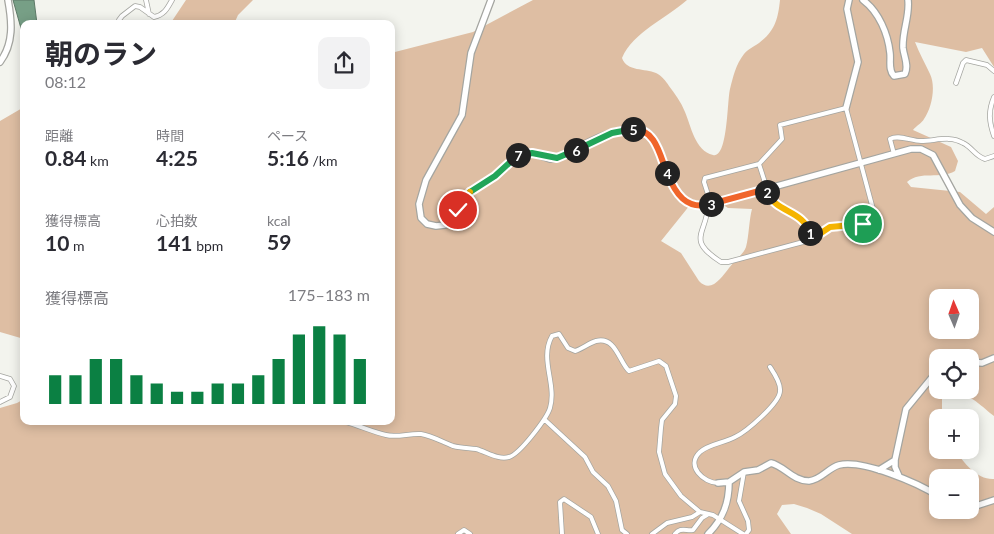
<!DOCTYPE html>
<html lang="ja">
<meta charset="utf-8">
<style>
body{margin:0;font-family:Lato,"Noto Sans JP",sans-serif;background:#f2f2f3;color:#2b2b33;height:100vh;display:flex;flex-direction:column;font-size:19px;white-space:nowrap}
*{box-sizing:border-box;margin:0}
p{font-size:16px;color:#7c7c81}
.icon{flex:none;width:28px;height:28px;fill:none;stroke:currentColor;stroke-width:2;stroke-linecap:round;stroke-linejoin:round}
.map{position:relative;flex:1;overflow:hidden}
.sheet{position:absolute;left:20px;top:20px;width:375px;height:405px;display:flex;flex-direction:column;background:#fff;border-radius:10px;box-shadow:0 2px 12px #0003}
.sheet>*{flex:none}
.needle{width:32px;rotate:358deg}
.buttons{position:absolute;left:929px;top:289px;display:grid;gap:10px}
.buttons a{display:grid;place-items:center;width:50px;height:50px;border-radius:10px;background:#fff;box-shadow:0 2px 12px #0003;font-size:25px}
.pin{position:absolute;display:grid;place-items:center;width:42px;height:42px;color:#fff;margin:-21px;border:2px solid #fff;border-radius:50%;box-shadow:0 1px 5px #0007}
.km{position:absolute;width:25px;height:25px;margin:-12px;border-radius:50%;background:#222;color:#fff;font-size:14px;line-height:25px;text-align:center}
.round{display:grid;place-items:center;flex:none;width:52px;height:52px;border-radius:10px;background:#f2f2f3}
.head{display:flex;align-items:center;justify-content:space-between;height:85px;padding:0 25px}
h1{font-size:28px;font-weight:700;line-height:38px}
.figures{display:grid;grid-template-columns:repeat(3,1fr);gap:8px;height:85px;padding:5px 25px}
.figures div{display:grid;align-content:center}
.figures b{font-size:21px;font-weight:700}
.figures small{font-size:14px;font-weight:400}
.figures p{font-size:14px}
.chart{height:140px;padding:10px 25px}
.chart p{display:flex;justify-content:space-between}
.chart svg{width:100%;height:90px;margin-top:5px;stroke:#0b8043;stroke-width:6}
.map>svg:first-child{display:block}
.green{fill:#debea3;fill-rule:evenodd}
.water{fill:#779f86;stroke:#5d7967}
.lines{fill:none;stroke-linecap:round;stroke-linejoin:round}
.street-casing{stroke:#a4a5a0;stroke-width:5.5}
.secondary-casing{stroke:#a4a5a0;stroke-width:8}
.street{stroke:#fff;stroke-width:4}
.secondary{stroke:#fff;stroke-width:5.5}
.split-1-casing{stroke:#fff;stroke-width:10}
.split-2-casing{stroke:#fff;stroke-width:10}
.split-3-casing{stroke:#fff;stroke-width:10}
.split-4-casing{stroke:#fff;stroke-width:10}
.split-5-casing{stroke:#fff;stroke-width:10}
.split-6-casing{stroke:#fff;stroke-width:10}
.split-7-casing{stroke:#fff;stroke-width:10}
.split-8-casing{stroke:#fff;stroke-width:10}
.split-9-casing{stroke:#fff;stroke-width:10}
.split-1{stroke:#f5b400;stroke-width:6}
.split-2{stroke:#f5b400;stroke-width:6}
.split-3{stroke:#f0652b;stroke-width:6}
.split-4{stroke:#f0652b;stroke-width:6}
.split-5{stroke:#f0652b;stroke-width:6}
.split-6{stroke:#22a559;stroke-width:6}
.split-7{stroke:#22a559;stroke-width:6}
.split-8{stroke:#22a559;stroke-width:6}
.split-9{stroke:#f5b400;stroke-width:6}
</style>
<div class="map">
<svg width="994" height="534" viewBox="0 0 994 534">
<rect width="100%" height="100%" fill="#f3f4ee"/>
<path class="green" d="M186,0H253L238,15L234,24H170Z
M533,0H687C667,18 633,32 622,58C627,72 645,68 656,73C661,75 666,81 669,86C675,94 681,102 685,112C691,126 695,151 713,155C728,159 727,101 730,89C733,77 736,64 744,54C748,49 753,47 759,43C775,31 778,19 780,0H994V67L982,48L966,52L915,42C919,53 925,63 930,74C936,86 932,108 924,119C922,123 916,126 913,130L951,147L958,161L955,171C940,180 921,170 907,182L911,187L960,192L986,214L994,207V416C981,406 958,381 942,399V417L938,418V450H955C964,463 977,480 994,479V534H852L821,514L807,508L794,504L782,505L777,514L791,534H0V408L17,403L24,399V421H391V53L473,32ZM711,197L728,208L752,209C749,220 749,236 746,247C743,255 734,261 729,268C722,277 711,294 699,281L681,253L661,241L690,205ZM938,298H970V330H938ZM938,358H970V390H938ZM938,478H970V510H938Z
M24,107V339L0,332V121Z"/>
<path class="water" d="M13,0H34L37,24H24V39Z"/>
<g class="lines">
<defs>
<path id="street" d="M146,0L149,14
M121,24L119,20L122,16L135,6L140,7L154,17C164,15 167,9 172,0
M956,83L963,63L966,60L987,65L994,71
M994,97C988,111 989,122 994,136
M894,154L890,139C898,134 911,141 921,141C935,141 950,135 963,143C972,147 975,156 985,159L994,156
M759,164L770,198L804,221L812,239
M708,205C707,234 685,239 721,262H728L807,241L830,227L856,226L871,219L873,209L846,108L780,125L782,139L759,164L705,178L704,182L711,204
M0,376L10,379L14,386L10,397L0,402
M545,420L585,457L593,472L608,486L616,501L622,530L627,534
M346,422C360,426 373,432 386,435C397,438 410,433 421,434C433,436 442,442 453,446C461,448 468,448 476,449C487,452 498,460 509,457C520,454 547,418 550,408C557,384 539,359 552,336L559,334L568,348L575,351C582,349 589,343 596,341C616,336 619,362 629,371L659,361L666,366L676,396L675,404L662,420L661,428L659,452L665,474L681,496L700,512L713,515L743,534
M744,472L739,501L748,521L749,530L746,534
M718,483C704,483 685,466 700,452C709,444 724,443 735,437C746,432 780,403 780,391C781,383 774,373 770,367
M458,534L464,530L470,534
M562,534L560,502L564,499L591,517L598,534
M652,534L667,523L692,517L700,512
M675,534C680,527 686,531 693,530L702,518L707,515"/>
<path id="secondary" d="M491,0L471,53L462,115L426,180L419,204L421,218L427,224L436,226L445,225L452,220L473,189L495,176L518,155L532,153L550,159L557,158C581,147 609,128 636,129C674,130 653,210 708,205L911,149H921L933,155L960,205L972,218L994,232
M863,0C879,12 888,34 890,53C891,61 888,70 894,76L905,74C909,65 904,57 903,48C902,31 910,16 908,0
M0,62C14,43 12,22 8,0
M846,108L858,62L847,9L849,0
M970,362L982,363L994,358
M895,460L906,409L938,370
M879,470L895,460V467L899,476
M718,483L729,482L744,472L758,470L771,463C784,466 793,481 809,481C821,480 828,468 839,465C862,459 918,483 938,496
M970,506L979,505L994,500
M708,534C723,519 729,503 729,482"/>
</defs>
<use href="#street" class="street-casing"/>
<use href="#secondary" class="secondary-casing"/>
<use href="#street" class="street"/>
<use href="#secondary" class="secondary"/>
</g>
<g class="lines">
<defs>
<path id="split-1" d="M810,233L812,239L830,227L863,224"/>
<path id="split-2" d="M767,192C776,213 803,210 810,233"/>
<path id="split-3" d="M711,204L766,189L767,192"/>
<path id="split-4" d="M667,173C675,193 686,211 711,204"/>
<path id="split-5" d="M633,129C656,129 660,156 667,173"/>
<path id="split-6" d="M576,150L612,133L633,129"/>
<path id="split-7" d="M518,155L532,153L557,158L576,150"/>
<path id="split-8" d="M470,192L495,176L518,155"/>
<path id="split-9" d="M458,210L470,192"/>
</defs>
<use href="#split-1" class="split-1-casing"/>
<use href="#split-2" class="split-2-casing"/>
<use href="#split-3" class="split-3-casing"/>
<use href="#split-4" class="split-4-casing"/>
<use href="#split-5" class="split-5-casing"/>
<use href="#split-6" class="split-6-casing"/>
<use href="#split-7" class="split-7-casing"/>
<use href="#split-8" class="split-8-casing"/>
<use href="#split-9" class="split-9-casing"/>
<use href="#split-1" class="split-1"/>
<use href="#split-2" class="split-2"/>
<use href="#split-3" class="split-3"/>
<use href="#split-4" class="split-4"/>
<use href="#split-5" class="split-5"/>
<use href="#split-6" class="split-6"/>
<use href="#split-7" class="split-7"/>
<use href="#split-8" class="split-8"/>
<use href="#split-9" class="split-9"/>
</g>
</svg>
<div class="buttons">
<a><svg class="needle" viewBox="-14 -14 28 28"><path d="M0-13l5 13h-10z" fill="#e53935"/><path d="M0 13l5-13h-10z" fill="#7c7c81"/></svg></a>
<a><svg class="icon" aria-label="locate" viewBox="0 0 24 24"><circle cx="12" cy="12" r="6"/><path d="M12 2v4M12 18v4M2 12h4M18 12h4"/></svg></a>
<a>+</a>
<a>−</a>
</div>
<div class="pin" style="left:863px;top:224px;background:#1e9e55"><svg class="icon" aria-label="arrive" viewBox="0 0 24 24"><path d="M6 21V4h12l-3 4 3 4H6"/></svg></div>
<div class="pin" style="left:458px;top:210px;background:#d93025"><svg class="icon" aria-label="check" viewBox="0 0 24 24"><path d="M5 12l5 5 9-10"/></svg></div>
<b class="km" style="left:810px;top:233px">1</b>
<b class="km" style="left:767px;top:192px">2</b>
<b class="km" style="left:711px;top:204px">3</b>
<b class="km" style="left:667px;top:173px">4</b>
<b class="km" style="left:633px;top:129px">5</b>
<b class="km" style="left:576px;top:150px">6</b>
<b class="km" style="left:518px;top:155px">7</b>
<section class="sheet">
<div class="head"><div><h1>朝のラン</h1><p>08:12</p></div><a class="round"><svg class="icon" aria-label="share" viewBox="0 0 24 24"><path d="M12 15V3M7 8l5-5 5 5M5 13v7h14v-7"/></svg></a></div>
<div class="figures">
<div><p>距離</p><b>0.84<small> km</small></b></div>
<div><p>時間</p><b>4:25</b></div>
<div><p>ペース</p><b>5:16<small> /km</small></b></div>
</div>
<div class="figures">
<div><p>獲得標高</p><b>10<small> m</small></b></div>
<div><p>心拍数</p><b>141<small> bpm</small></b></div>
<div><p>kcal</p><b>59</b></div>
</div>
<div class="chart"><p><span>獲得標高</span>175–183 m</p>
<svg viewBox="0 0 160 44" preserveAspectRatio="none"><path d="M5 44V30M15 44V30M25 44V22M35 44V22M45 44V30M55 44V34M65 44V38M75 44V38M85 44V34M95 44V34M105 44V30M115 44V22M125 44V10M135 44V6M145 44V10M155 44V22"/></svg>
</div>
</section>
</div>
